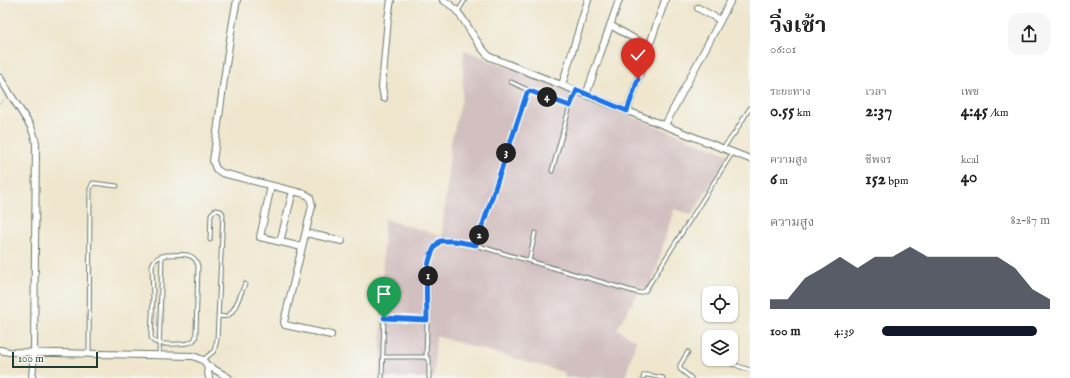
<!DOCTYPE html>
<html lang="th">
<meta charset="utf-8">
<style>
body{margin:0;font-family:"IM FELL English","Noto Serif Thai",serif;background:#f6f6f6;color:#222;height:100vh;display:flex;flex-direction:column;font-size:15px;white-space:nowrap}
*{box-sizing:border-box;margin:0}
p{font-size:13px;color:#767676}
.icon{flex:none;width:22px;height:22px;fill:none;stroke:currentColor;stroke-width:2;stroke-linecap:round;stroke-linejoin:round}
.map{position:relative;flex:1;overflow:hidden}
.panel{display:flex;flex-direction:column;background:#fff;width:320px}
.panel>*{flex:none}
.controls{position:absolute;left:702px;top:286px;display:grid;gap:8px}
.controls a{display:grid;place-items:center;width:36px;height:36px;border-radius:8px;background:#fff;box-shadow:0 1px 3px #0004;font-size:20px}
.scale{position:absolute;left:12px;bottom:10px;width:86px;box-sizing:border-box;padding-left:4px;border:2px solid #1f3d34;border-top:0;font-size:11px;line-height:14px;white-space:nowrap;color:#1f3d34;-webkit-text-stroke:3px #f6f6f2;paint-order:stroke}
.pin{position:absolute;display:grid;place-items:center;width:34px;height:34px;color:#fff;margin:-41px -17px;border-radius:50% 50% 50% 0;rotate:-45deg;box-shadow:0 0 4px #0007}
.pin .icon{rotate:45deg}
.km{position:absolute;width:20px;height:20px;margin:-10px;border-radius:50%;background:#222;color:#fff;font-size:11px;line-height:20px;text-align:center}
.round{display:grid;place-items:center;flex:none;width:42px;height:42px;border-radius:12px;background:#f6f6f6}
.head{display:flex;align-items:center;justify-content:space-between;height:68px;padding:0 20px}
h1{font-size:22px;font-weight:700;line-height:30px}
.stats{display:grid;grid-template-columns:repeat(3,1fr);gap:6px;height:68px;padding:4px 20px}
.stats div{display:grid;align-content:center}
.stats b{font-size:17px;font-weight:700}
.stats small{font-size:11px;font-weight:400}
.stats p{font-size:11px}
.chart{height:112px;padding:8px 20px}
.chart p{display:flex;justify-content:space-between}
.chart svg{width:100%;height:72px;margin-top:4px;fill:#111827;opacity:.7}
ul{padding:0 20px;list-style:none;font-size:13px}
li{display:grid;grid-template-columns:64px 48px 1fr;align-items:center;height:30px}
li i{height:10px;border-radius:5px;background:#111827}
main{display:flex;flex:1;min-height:0}
.map>svg:first-child{display:block}
.industrial{fill:#d2bfc0}
.lines{fill:none;stroke-linecap:round;stroke-linejoin:round}
.service-casing{stroke:#68786a;stroke-width:5}
.minor-casing{stroke:#68786a;stroke-width:8}
.path{stroke:#68786a;stroke-width:1;stroke-dasharray:1 3;stroke-linecap:butt}
.service{stroke:#fff;stroke-width:3}
.minor{stroke:#fff;stroke-width:6}
.route-casing{stroke:#fff;stroke-width:8}
.route{stroke:#1a73e8;stroke-width:5}
</style>
<main>
<div class="map">
<svg width="750" height="378" viewBox="0 0 750 378">
<rect width="100%" height="100%" fill="#f6f6f2"/>
<filter id="ink" filterUnits="userSpaceOnUse"><feTurbulence type="fractalNoise" baseFrequency=".025" numOctaves="2"/><feDisplacementMap in="SourceGraphic" scale="8" xChannelSelector="R" yChannelSelector="G"/><feConvolveMatrix kernelMatrix="1 2 1 2 8 2 1 2 1" color-interpolation-filters="sRGB"/></filter>
<filter id="wash" filterUnits="userSpaceOnUse"><feTurbulence type="fractalNoise" baseFrequency=".012" numOctaves="4" result="noise"/><feDisplacementMap in="SourceGraphic" scale="16" xChannelSelector="R" yChannelSelector="G"/><feGaussianBlur stdDeviation="0.9" result="paint"/><feColorMatrix in="noise" values="0 0 0 0 0 0 0 0 0 0 0 0 0 0 0 0 0 1.4 0 .05"/><feComposite in="paint" operator="in"/></filter>
<g filter="url(#wash)">
<rect width="100%" height="100%" fill="#efe6cd"/>
<path class="industrial" d="M464,50L730,155L692,215L674,209L650,290L642,287L617,329L636,341L625,378H564L566,373L436,336L434,378H380L384,219L442,236L451,142L462,99Z"/>
</g>
<g filter="url(#ink)">
<g class="lines">
<defs>
<path id="service" d="M458,11L465,0
M511,82L530,91
M723,148L734,134L750,108
M552,171L570,106
M475,245L527,93L530,91L570,106L577,91
M167,255C180,255 195,251 198,266L196,332C196,336 196,339 193,341C189,345 160,345 155,342C152,341 152,339 151,337L153,296L152,266C154,258 160,256 167,255Z
M529,261L535,233
M218,316C221,316 225,317 227,316C235,313 241,292 245,284
M688,352L680,365V369L691,378
M89,354L90,189L93,183L117,186
M159,355L162,256
M383,357H427L429,360V378
M426,358L429,259C431,255 432,249 435,245C442,236 466,243 475,245L639,293L645,291L733,152
M717,359L750,370
M203,360L214,351L217,340L223,214L221,211L215,210L211,214L210,240
M382,378L384,318L427,320
M643,378L644,375H648L663,378"/>
<path id="minor" d="M237,0C226,53 221,107 213,161L216,169L222,173L305,194L310,197L312,206L284,322L285,325L331,335
M443,0C466,12 471,41 490,57L750,159
M698,8L720,20
M610,25L649,47
M0,78L31,127L34,135L36,143L34,353L32,378
M562,85L588,0
M586,95L619,0
M384,98L382,87L388,18L391,0
M627,111L665,0
M665,125L731,0
M271,186L260,237L302,247
M306,233L342,241
M280,242L293,191
M0,350L9,352L193,356L203,360L207,365L209,378
M207,365L229,378"/>
</defs>
<use href="#service" class="service-casing"/>
<use href="#minor" class="minor-casing"/>
<path class="path" d="M0,104L5,98"/>
<use href="#service" class="service"/>
<use href="#minor" class="minor"/>
</g>
</g>
<g class="lines" filter="url(#ink)">
<defs>
<path id="route" d="M384,318L427,320C427,298 422,256 440,241H454L476,245L527,93L530,91L570,106L577,90L627,111L638,79"/>
</defs>
<use href="#route" class="route-casing"/>
<use href="#route" class="route"/>
</g>
</svg>
<div class="controls">
<a><svg class="icon" aria-label="locate" viewBox="0 0 24 24"><circle cx="12" cy="12" r="6"/><path d="M12 2v4M12 18v4M2 12h4M18 12h4"/></svg></a>
<a><svg class="icon" aria-label="layers" viewBox="0 0 24 24"><path d="M12 4l9 5-9 5-9-5zM3 14l9 5 9-5"/></svg></a>
</div>
<div class="scale">100 m</div>
<div class="pin" style="left:384px;top:318px;background:#1e9e55"><svg class="icon" aria-label="arrive" viewBox="0 0 24 24"><path d="M6 21V4h12l-3 4 3 4H6"/></svg></div>
<div class="pin" style="left:638px;top:79px;background:#d93025"><svg class="icon" aria-label="check" viewBox="0 0 24 24"><path d="M5 12l5 5 9-10"/></svg></div>
<b class="km" style="left:428px;top:276px">1</b>
<b class="km" style="left:479px;top:235px">2</b>
<b class="km" style="left:506px;top:153px">3</b>
<b class="km" style="left:547px;top:97px">4</b>
</div>
<section class="panel">
<div class="head"><div><h1>วิ่งเช้า</h1><p>06:01</p></div><a class="round"><svg class="icon" aria-label="share" viewBox="0 0 24 24"><path d="M12 15V3M7 8l5-5 5 5M5 13v7h14v-7"/></svg></a></div>
<div class="stats">
<div><p>ระยะทาง</p><b>0.55<small> km</small></b></div>
<div><p>เวลา</p><b>2:37</b></div>
<div><p>เพซ</p><b>4:45<small> /km</small></b></div>
</div>
<div class="stats">
<div><p>ความสูง</p><b>6<small> m</small></b></div>
<div><p>ชีพจร</p><b>152<small> bpm</small></b></div>
<div><p>kcal</p><b>40</b></div>
</div>
<div class="chart"><p><span>ความสูง</span>82–87 m</p>
<svg viewBox="0 0 160 44" preserveAspectRatio="none"><path d="M0 44V38L10 38L20 25L30 19L40 12L50 19L60 12L70 12L80 6L90 12L100 12L110 12L120 12L130 12L140 19L150 32L160 38V44z"/></svg>
</div>
<ul>
<li><b>100 m</b>4:39<i style="width:92%"></i></li>
</ul>
</section>
</main>
